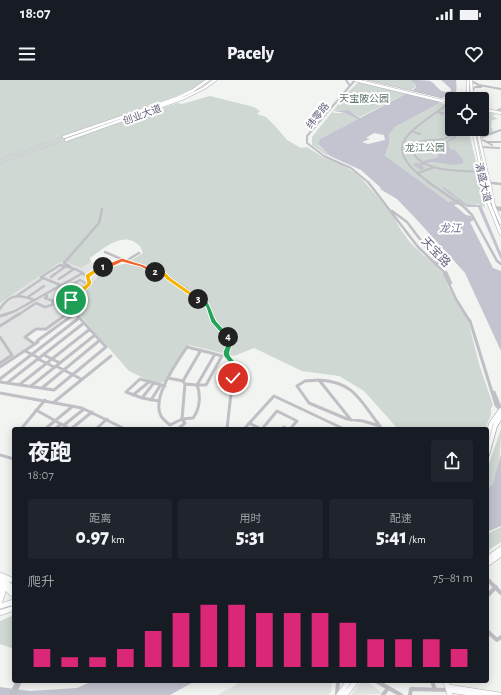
<!DOCTYPE html>
<html lang="zh">
<meta charset="utf-8">
<style>
body{margin:0;font-family:"Alegreya Sans","Noto Sans SC",sans-serif;background:#20242c;color:#f1f3f6;height:100vh;display:flex;flex-direction:column;font-size:15px;white-space:nowrap}
*{box-sizing:border-box;margin:0}
p{font-size:13px;color:#9ea1a6}
.icon{flex:none;width:22px;height:22px;fill:none;stroke:currentColor;stroke-width:2;stroke-linecap:round;stroke-linejoin:round}
.map{position:relative;flex:1;overflow:hidden}
.side{position:absolute;left:12px;top:347px;width:477px;height:256px;display:flex;flex-direction:column;background:#171b24;border-radius:4px;box-shadow:0 2px 10px #0003}
.side>*{flex:none}
.buttons{position:absolute;left:445px;top:12px;display:grid;gap:8px}
.buttons a{display:grid;place-items:center;width:44px;height:44px;border-radius:4px;background:#171b24;box-shadow:0 2px 10px #0003;font-size:20px}
.pin{position:absolute;display:grid;place-items:center;width:34px;height:34px;color:#fff;margin:-17px;border:2px solid #fff;border-radius:50%;box-shadow:0 1px 4px #0007}
.km{position:absolute;width:20px;height:20px;margin:-10px;border-radius:50%;background:#222;color:#fff;font-size:11px;line-height:20px;text-align:center}
.round{display:grid;place-items:center;flex:none;width:42px;height:42px;border-radius:4px;background:#20242c}
.head{display:flex;align-items:center;justify-content:space-between;height:68px;padding:0 16px}
h1{font-size:22px;font-weight:800;line-height:30px}
.metrics{display:grid;grid-template-columns:repeat(3,1fr);gap:6px;height:68px;padding:4px 16px}
.metrics div{display:grid;align-content:center;border-radius:4px;background:#20242c;text-align:center}
.metrics b{font-size:20px;font-weight:800}
.metrics small{font-size:11px;font-weight:400}
.metrics p{font-size:11px}
.chart{height:112px;padding:8px 16px}
.chart p{display:flex;justify-content:space-between}
.chart svg{width:100%;height:72px;margin-top:4px;stroke:#db2777;stroke-width:6}
.status{display:flex;justify-content:space-between;align-items:center;height:28px;padding:0 20px;background:#171b24;direction:ltr}
.status svg{height:11px;fill:currentColor}
header{display:flex;justify-content:space-between;align-items:center;height:52px;padding:0 16px;background:#171b24;font-size:18px;font-weight:800}
.map>svg:first-child{display:block}
.built{fill:#e2e4e3}
.green{fill:#cfd8d2}
.water{fill:#c3c4cf;fill-rule:evenodd}
.lines{fill:none;stroke-linecap:round;stroke-linejoin:round}
.major-tunnel{stroke:#ced0d4;stroke-width:2.5;stroke-dasharray:2.5 1;stroke-linecap:butt}
.major-far3-casing{stroke:#b3b2b9;stroke-width:3.5}
.major-far2-casing{stroke:#b3b2b9;stroke-width:4}
.major-far1-casing{stroke:#b3b2b9;stroke-width:5.5}
.major-casing{stroke:#b3b2b9;stroke-width:6}
.minor-far3{stroke:#c0bfc6;stroke-width:2}
.minor-far2{stroke:#c0bfc6;stroke-width:2.5}
.minor-far1{stroke:#c0bfc6;stroke-width:3}
.minor{stroke:#c0bfc6;stroke-width:4}
.major-far3{stroke:#fff;stroke-width:2.5}
.major-far2{stroke:#fff;stroke-width:3}
.major-far1{stroke:#fff;stroke-width:4}
.major{stroke:#fff;stroke-width:5}
.major-bridge-casing{stroke:#b3b2b9;stroke-width:3.5;stroke-linecap:butt}
.major-bridge{stroke:#fff;stroke-width:2.5}
.split-1{fill:#f5b400;stroke:#fff}
.split-2{fill:#f0652b;stroke:#fff}
.split-3{fill:#f5b400;stroke:#fff}
.split-4{fill:#22a559;stroke:#fff}
.split-5{fill:#22a559;stroke:#fff}
.labels{text-anchor:middle;stroke-width:4;stroke-linejoin:round;paint-order:stroke}
.far-park-label{font-size:10px;fill:#62776c;stroke:#fff}
.far-street-label{font-size:10px;fill:#66647f;stroke:#fff}
.far-water-label{font-size:11px;font-style:italic;fill:#6e7191;stroke:#fff}
.street-label{font-size:12px;fill:#66647f;stroke:#fff}
</style>
<div class="status"><b>18:07</b><svg viewBox="0 0 49 12"><path d="M0 12V9h3v3zM5 12V6h3v6zM10 12V3h3v9zM15 12V0h3v12zM26 1h20v11H26zM47 4h2v5h-2z"/></svg></div>
<header><svg class="icon" aria-label="menu" viewBox="0 0 24 24"><path d="M4 6h16M4 12h16M4 18h16"/></svg>Pacely<svg class="icon" aria-label="heart" viewBox="0 0 24 24"><path d="M12 20l-8-8c-3-5 5-10 8-4 3-6 11-1 8 4z"/></svg></header>
<div class="map">
<svg width="501" height="615" viewBox="0 0 501 615">
<rect width="100%" height="100%" fill="#f1f4f0"/>
<path class="built" d="M66,182L81,188L91,182L105,189L89,206L77,215L69,228L71,229L63,235L46,248L40,247L25,255L24,257L32,265L0,286V223L59,183Z
M243,601H332V602L331,612L328,615H217Z
M362,601H366L384,614L351,615Z"/>
<path class="green" d="M0,0H205L194,8L179,15L63,56L66,58L63,60L67,61L177,23L182,24L210,16L254,27L260,31L257,34L266,37L275,46L287,60L301,68L307,67L323,77L341,84L354,92L362,99L392,134L401,150L409,161L423,175L432,181L445,196L448,206L468,240L479,284L493,325L491,328V335L485,349H398L364,311L339,296L302,291L254,268L234,276L189,265L165,301L161,303H154L129,291L78,233L69,228L77,215L89,206L105,189L127,183L143,173L140,166C137,164 133,160 129,160C115,157 101,171 90,178L91,182L81,188L66,182L59,183L0,223Z
M361,0H410L414,3L415,7L409,12L360,37L347,30L333,31L334,33H345L358,39L320,59L318,65L329,75H326L312,65V57L349,11Z
M440,23L452,25V49H468L478,90H476L479,99H478L485,128L479,124L454,125L385,77L389,64V54L395,47Z
M482,32L495,34L492,36L498,39L491,40L492,41L491,48H492L493,52L483,56Z
M501,349C501,364 500,400 487,410V390Z
M501,447V462L487,471V454Z
M14,535V569L0,564V541Z"/>
<path class="water" d="M410,0C416,0 425,0 430,1C438,5 439,15 451,11V9L441,0H456C459,24 448,11 437,21L440,23L395,47L389,54V64L385,76L449,122L458,120L442,108L444,107L466,124L481,125L501,173V180L478,127H467L460,122L454,125L466,135L471,136L474,140L470,142L493,188L501,191V271L465,193L418,141L397,119L380,109L381,108L361,90L330,76L318,64L320,59L358,39L345,33L334,31L348,30L360,38L413,10L416,7L414,3ZM374,53L384,55L385,60L368,64L362,62L370,59L366,58Z
M456,49L458,53L456,58L448,62L450,69L455,70L463,80V83C448,89 432,76 422,86L425,88L421,90L413,85L416,83H422L426,80L436,78L439,75L436,71L423,66L422,62C434,59 448,67 455,53L451,50Z
M501,374V446L487,452V410L493,403Z
M93,601H195L170,615H0V607L30,611L77,608Z"/>
<g class="lines">
<path class="major-tunnel" d="M0,79L64,57
M0,83L66,60"/>
<defs>
<path id="major-far3" d="M360,0L452,22
M468,0V19
M471,0L472,19
M482,29L501,33
M473,49L484,103
M477,49L489,103
M64,57L177,18L192,11L208,0
M66,60L184,18L204,8L215,0"/>
<path id="major-far2" d="M484,102L487,119L501,154
M489,102L494,127L501,143"/>
<path id="major-far1" d="M487,359L491,344L501,330
M487,375L495,346L501,336"/>
<path id="major" d="M487,479L501,469
M487,484L501,474
M0,495L14,501
M0,498L14,509
M0,503L14,515
M0,507L3,512L0,521
M0,526L14,522
M0,533L14,528
M446,601L450,615
M448,607L499,615
M449,610L483,615
M339,615L349,601
M345,615L356,601"/>
</defs>
<use href="#major-far3" class="major-far3-casing"/>
<use href="#major-far2" class="major-far2-casing"/>
<use href="#major-far1" class="major-far1-casing"/>
<use href="#major" class="major-casing"/>
<path class="minor-far3" d="M346,0L350,6
M355,0L307,56V63L324,76L351,88L369,103
M471,1L479,5L501,9
M472,11L475,7H481
M497,31L501,29
M438,32L443,33L441,34
M452,48L450,49L451,56C437,64 422,55 411,68C420,94 459,90 482,92
M461,49L473,50
M411,51L420,54
M482,57L501,50
M483,60L492,65
M488,62H500
M481,67L499,68
M418,93L435,87
M430,103C377,66 409,53 445,26
M492,103H496"/>
<path class="minor-far2" d="M368,102L418,167L443,191L456,219L466,235
M428,102L463,126L472,135L497,181L501,184
M492,103L501,104
M494,127L501,128
M495,129L501,130
M392,131L407,142L438,183
M105,172L126,181L139,173
M126,181L155,192H162C176,205 207,216 212,235
M70,186L64,183L99,143L102,129
M446,192L451,203
M87,196L99,189L122,180
M51,197L66,186
M59,199L74,189
M80,200L87,204L76,212L66,208Z
M60,205L41,197L60,185C72,188 85,190 90,203C81,215 69,214 69,232L65,235
M45,214L47,216L45,218L53,221L69,210
M18,215L43,198
M28,217L44,206
M0,229C9,214 19,214 34,220
M4,235L15,231L83,193
M18,235L36,223L45,227L52,225L53,221
M73,235L75,233L77,235"/>
<path class="minor-far1" d="M211,234L215,243L231,262L226,274L234,288L233,298L230,300L231,313L227,349
M465,234L470,241L496,325L501,331
M0,236L7,234
M0,246L19,234
M0,257L12,275L0,283
M33,263L25,257L36,249H46L67,234
M25,271L39,278
M44,275L60,283
M38,279L54,287
M56,286L81,299
M0,287L38,262L37,261L74,234
M168,298L183,301
M0,299L79,238
M319,300L351,340
M319,300C355,302 360,321 380,346L363,341L347,339L309,323L297,306L305,301Z
M0,302L54,310L106,267L76,234
M7,303L84,243
M185,304L197,305
M19,305L90,249
M197,305H206L222,276L215,274
M197,305C201,315 200,329 193,338L182,339L170,345C167,342 163,340 161,336C151,318 177,282 187,267L215,274
M197,305L215,274
M31,306L95,255
M42,308L100,260
M494,312L500,327
M0,313L82,328L125,349
M133,315L149,302
M142,318L153,304
M151,320L160,306
M159,321L142,318L126,312L140,299L165,306
M54,322L111,276
M36,330L70,349
M249,343L261,349
M64,345L84,329
M380,346L382,349
M21,349L45,320
M45,349L73,326
M55,349L61,344
M71,349L92,332
M96,349L107,339
M178,349L185,343L182,339L185,304L183,301L201,270
M244,349L274,316L344,349
M262,349L277,331L297,341L290,349
M282,349L284,347L287,349
M0,375L14,379"/>
<path class="minor" d="M487,499L501,513
M487,516L496,507
M487,551L497,560L501,557
M487,589V597
M376,601L401,615
M432,601L435,610
M11,615L18,601
M14,615L20,601
M337,615L338,601
M383,615L388,608
M410,615L411,609L449,610"/>
<use href="#major-far3" class="major-far3"/>
<use href="#major-far2" class="major-far2"/>
<use href="#major-far1" class="major-far1"/>
<use href="#major" class="major"/>
<defs>
<path id="major-bridge" d="M355,0L442,21"/>
</defs>
<use href="#major-bridge" class="major-bridge-casing"/>
<use href="#major-bridge" class="major-bridge"/>
</g>
<path class="split-1" d="M101,185L105,187L90,197L92,203C88,211 77,213 73,221H69L70,215L85,205L87,203L85,195Z"/>
<path class="split-2" d="M122,178L144,185L158,192L154,194L141,187L122,182L114,186L103,188L100,187Z"/>
<path class="split-3" d="M154,191H164L171,198L201,219L196,220L167,200L161,194H154Z"/>
<path class="split-4" d="M196,217C211,216 211,234 217,242C221,247 226,251 230,256V259H226L211,242L206,227L196,220Z"/>
<path class="split-5" d="M226,256H230L234,262C224,280 234,274 237,288C237,291 236,295 236,298L233,300L229,298C230,295 231,291 231,288C228,274 217,280 228,262Z"/>
<g class="labels">
<g class="far-park-label">
<text x="364" y="22">天宝陂公园</text>
<text x="425" y="71">龙江公园</text>
</g>
<g class="far-street-label">
<text transform="translate(142 34) rotate(-20)" y="4">创业大道</text>
<text transform="translate(317 35) rotate(-51)" y="4">纬零路</text>
<text transform="translate(484 102) rotate(77)" y="4">清盛大道</text>
</g>
<g class="far-water-label">
<text x="450" y="152">龙江</text>
</g>
<g class="street-label">
<text transform="translate(436 172) rotate(47)" y="4">天宝路</text>
</g>
</g>
</svg>
<div class="buttons">
<a><svg class="icon" aria-label="locate" viewBox="0 0 24 24"><circle cx="12" cy="12" r="6"/><path d="M12 2v4M12 18v4M2 12h4M18 12h4"/></svg></a>
</div>
<div class="pin" style="left:71px;top:220px;background:#1e9e55"><svg class="icon" aria-label="arrive" viewBox="0 0 24 24"><path d="M6 21V4h12l-3 4 3 4H6"/></svg></div>
<div class="pin" style="left:233px;top:298px;background:#d93025"><svg class="icon" aria-label="check" viewBox="0 0 24 24"><path d="M5 12l5 5 9-10"/></svg></div>
<b class="km" style="left:103px;top:187px">1</b>
<b class="km" style="left:155px;top:192px">2</b>
<b class="km" style="left:198px;top:219px">3</b>
<b class="km" style="left:228px;top:257px">4</b>
<section class="side">
<div class="head"><div><h1>夜跑</h1><p>18:07</p></div><a class="round"><svg class="icon" aria-label="share" viewBox="0 0 24 24"><path d="M12 15V3M7 8l5-5 5 5M5 13v7h14v-7"/></svg></a></div>
<div class="metrics">
<div><p>距离</p><b>0.97<small> km</small></b></div>
<div><p>用时</p><b>5:31</b></div>
<div><p>配速</p><b>5:41<small> /km</small></b></div>
</div>
<div class="chart"><p><span>爬升</span>75–81 m</p>
<svg viewBox="0 0 160 44" preserveAspectRatio="none"><path d="M5 44V33M15 44V38M25 44V38M35 44V33M45 44V22M55 44V11M65 44V6M75 44V6M85 44V11M95 44V11M105 44V11M115 44V17M125 44V27M135 44V27M145 44V27M155 44V33"/></svg>
</div>
</section>
</div>
